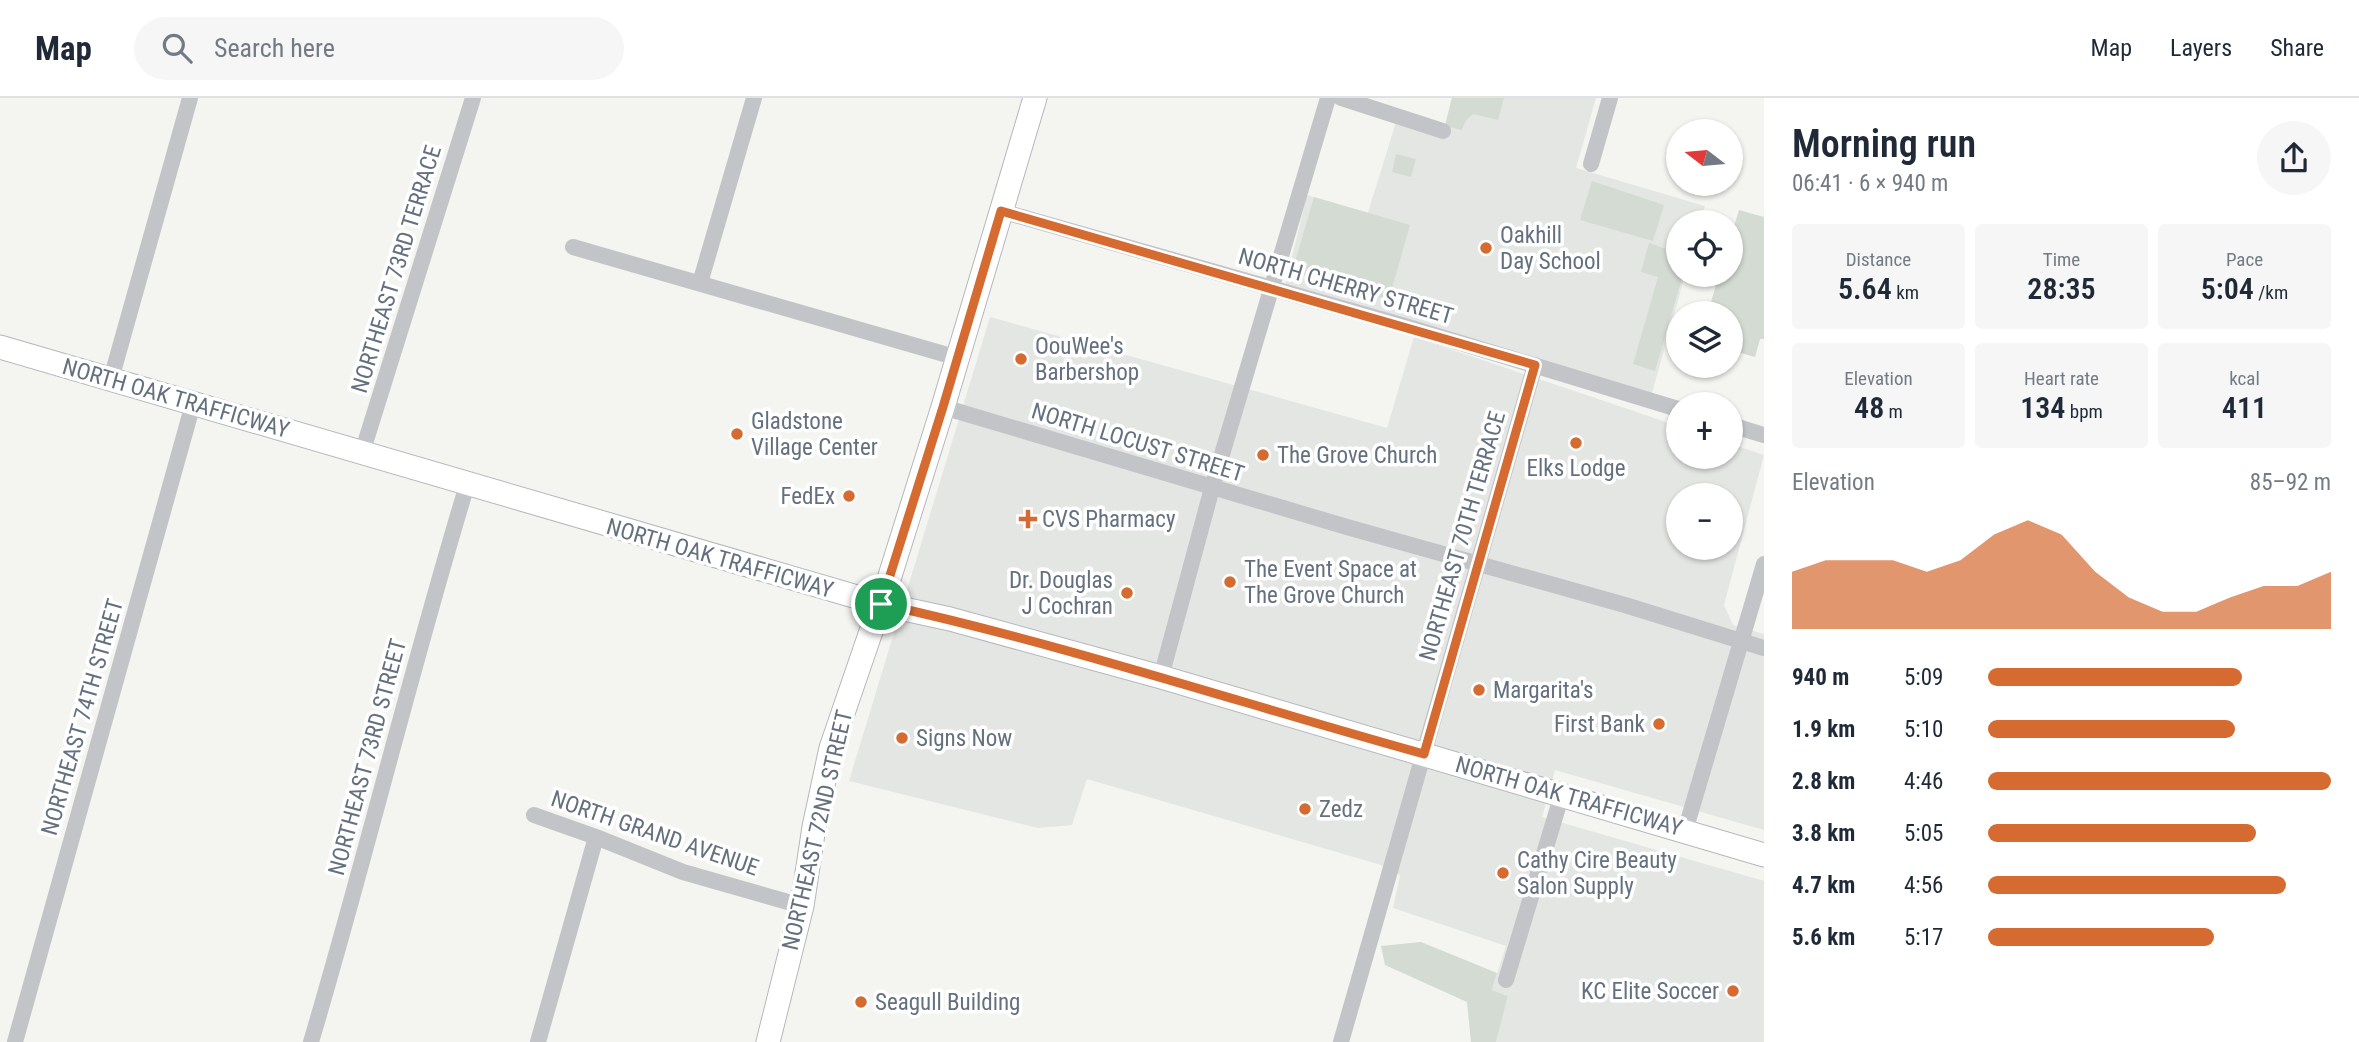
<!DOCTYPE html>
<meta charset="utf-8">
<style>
body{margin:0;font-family:"Roboto Condensed",sans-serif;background:#f6f6f7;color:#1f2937;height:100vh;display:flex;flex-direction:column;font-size:26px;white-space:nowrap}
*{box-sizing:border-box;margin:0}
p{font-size:23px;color:#747a83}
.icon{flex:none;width:38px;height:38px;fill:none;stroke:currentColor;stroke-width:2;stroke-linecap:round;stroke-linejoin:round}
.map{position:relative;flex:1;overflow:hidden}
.drawer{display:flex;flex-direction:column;background:#fff;width:595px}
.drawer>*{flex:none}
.needle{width:46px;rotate:286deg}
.tools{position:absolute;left:1666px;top:21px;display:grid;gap:14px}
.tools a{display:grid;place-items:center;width:77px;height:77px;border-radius:50%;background:#fff;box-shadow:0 2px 5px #0004;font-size:35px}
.pin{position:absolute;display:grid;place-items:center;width:60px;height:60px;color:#fff;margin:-30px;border:4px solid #fff;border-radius:50%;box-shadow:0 2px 7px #0007}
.round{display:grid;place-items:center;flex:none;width:74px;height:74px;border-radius:37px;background:#f6f6f7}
.headline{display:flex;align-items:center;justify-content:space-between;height:119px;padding:0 28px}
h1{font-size:38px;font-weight:600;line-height:52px}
.stats{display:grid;grid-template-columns:repeat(3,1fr);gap:10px;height:119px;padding:7px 28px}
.stats div{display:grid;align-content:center;border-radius:7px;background:#f6f6f7;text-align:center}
.stats b{font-size:30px;font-weight:600}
.stats small{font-size:19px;font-weight:400}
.stats p{font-size:19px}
.chart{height:196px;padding:14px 28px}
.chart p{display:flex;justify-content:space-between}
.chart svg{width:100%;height:126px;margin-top:7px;fill:#d56b30;opacity:.7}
ul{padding:0 28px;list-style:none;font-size:23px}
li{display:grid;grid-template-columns:112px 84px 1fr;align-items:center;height:52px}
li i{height:18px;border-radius:9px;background:#d56b30}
header{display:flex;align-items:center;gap:42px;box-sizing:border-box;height:98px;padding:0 35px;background:#fff;border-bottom:2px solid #e0e1e3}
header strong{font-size:33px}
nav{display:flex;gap:38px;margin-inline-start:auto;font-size:24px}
.search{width:490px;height:63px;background:#f6f6f7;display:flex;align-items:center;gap:18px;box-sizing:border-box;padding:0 24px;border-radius:38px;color:#747a83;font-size:26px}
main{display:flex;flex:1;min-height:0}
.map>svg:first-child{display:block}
.built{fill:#e4e6e4;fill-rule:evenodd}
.green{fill:#d4dbd2}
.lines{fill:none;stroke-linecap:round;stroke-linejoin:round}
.secondary-casing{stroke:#b4b7bc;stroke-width:25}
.street{stroke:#c2c4c8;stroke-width:16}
.secondary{stroke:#fff;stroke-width:23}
.route-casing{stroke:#fff;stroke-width:14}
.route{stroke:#d56b30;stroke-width:9}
.poi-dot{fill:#d56b30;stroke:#fff;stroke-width:2.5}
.labels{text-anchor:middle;stroke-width:7;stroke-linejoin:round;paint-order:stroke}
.poi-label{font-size:23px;fill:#65707f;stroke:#fff;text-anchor:start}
.street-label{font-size:23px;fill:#65707f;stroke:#fff}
</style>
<header>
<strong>Map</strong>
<div class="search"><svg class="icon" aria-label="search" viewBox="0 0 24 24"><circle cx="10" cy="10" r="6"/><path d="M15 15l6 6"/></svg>Search here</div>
<nav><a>Map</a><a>Layers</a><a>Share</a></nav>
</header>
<main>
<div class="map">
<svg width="1764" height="944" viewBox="0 0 1764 944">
<rect width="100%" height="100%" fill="#f4f4f0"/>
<path class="built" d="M1452,0H1596L1576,70L1705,108L1700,124H1678V177H1685L1652,295L1285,188L1307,97L1368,115L1399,14L1445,27Z
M990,219L1387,330L1414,239L1678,328V359H1731V346L1764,357L1724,507L1733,527L1764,536V732L1555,672L1542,719L1764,783V944H1496L1508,898L1492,892L1506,848L1393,810L1400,777L1381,767L1087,681L1072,727L1038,730L849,683ZM1678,397H1731V450H1678Z"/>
<path class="green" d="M1452,0H1504L1498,22L1473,16L1466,22L1462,32L1445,28Z
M1396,56L1416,61L1411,79L1392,74Z
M1592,83L1664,107L1653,143L1580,122Z
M1314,99L1410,127L1390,197L1383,200L1292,174Z
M1739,112L1764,119V241H1760L1755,259L1731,252V215L1708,214L1719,177H1731V139Z
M1649,145L1678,155V177H1683L1655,273L1633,266L1658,179L1641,174Z
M1421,844L1497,875L1492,892L1508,898L1496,944H1471L1467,904L1385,867L1381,848Z"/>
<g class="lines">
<defs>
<path id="secondary" d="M0,249L881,506L950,521L1161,579L1764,757
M768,944L802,808L814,729L831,650L889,481L943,309L1035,0"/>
</defs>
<use href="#secondary" class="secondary-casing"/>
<path class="street" d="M1341,0L1443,33
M1591,66L1610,0
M1001,113L1405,228L1678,311
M573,149L958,260
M700,185L754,0
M111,281L190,0
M943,309L1347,429L1625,507L1764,550
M1731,327L1764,337
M362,355L473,0
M1161,579L1212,390L1328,0
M534,717L596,739L683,774L802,808
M1685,733L1764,466
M1506,882L1562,696
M15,944L193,306
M311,944C366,759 411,571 467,387
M538,944L596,739
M1341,944L1535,267"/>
<use href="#secondary" class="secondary"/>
</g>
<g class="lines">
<defs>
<path id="route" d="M1001,113L1535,267L1424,656C1243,606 1064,546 881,506L943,309Z"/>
</defs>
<use href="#route" class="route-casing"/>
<use href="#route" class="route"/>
</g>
<g class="poi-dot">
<circle cx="1486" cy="150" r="7"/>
<circle cx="1021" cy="261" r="7"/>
<circle cx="737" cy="336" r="7"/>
<circle cx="1576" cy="345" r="7"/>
<circle cx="1263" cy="357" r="7"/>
<circle cx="849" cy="398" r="7"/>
<path d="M1024.5 410.5h7v7h7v7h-7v7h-7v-7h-7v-7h7z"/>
<circle cx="1230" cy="484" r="7"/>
<circle cx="1127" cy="495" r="7"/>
<circle cx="1479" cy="592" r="7"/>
<circle cx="1659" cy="626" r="7"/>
<circle cx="902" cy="640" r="7"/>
<circle cx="1305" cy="711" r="7"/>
<circle cx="1503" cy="775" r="7"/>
<circle cx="1733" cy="893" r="7"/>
<circle cx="861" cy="904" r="7"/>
</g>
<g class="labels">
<g class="poi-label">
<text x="1500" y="145">Oakhill<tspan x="1500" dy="26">Day School</tspan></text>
<text x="1035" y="256">OouWee's<tspan x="1035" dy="26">Barbershop</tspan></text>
<text x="751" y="331">Gladstone<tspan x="751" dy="26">Village Center</tspan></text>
<text x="1277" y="365">The Grove Church</text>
<text x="1576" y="378" text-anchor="middle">Elks Lodge</text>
<text x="835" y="406" text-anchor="end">FedEx</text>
<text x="1042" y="429">CVS Pharmacy</text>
<text x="1244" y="479">The Event Space at<tspan x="1244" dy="26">The Grove Church</tspan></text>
<text x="1113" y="490" text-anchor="end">Dr. Douglas<tspan x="1113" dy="26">J Cochran</tspan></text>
<text x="1493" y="600">Margarita's</text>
<text x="1645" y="634" text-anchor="end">First Bank</text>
<text x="916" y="648">Signs Now</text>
<text x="1319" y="719">Zedz</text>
<text x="1517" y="770">Cathy Cire Beauty<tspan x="1517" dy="26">Salon Supply</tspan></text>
<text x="1719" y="901" text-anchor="end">KC Elite Soccer</text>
<text x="875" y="912">Seagull Building</text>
</g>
<g class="street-label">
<text transform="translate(396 171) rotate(-73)" y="8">NORTHEAST 73RD TERRACE</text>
<text transform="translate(1346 188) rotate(16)" y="8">NORTH CHERRY STREET</text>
<text transform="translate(176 300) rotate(16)" y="8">NORTH OAK TRAFFICWAY</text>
<text transform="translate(1138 344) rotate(17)" y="8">NORTH LOCUST STREET</text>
<text transform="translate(1462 438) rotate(-74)" y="8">NORTHEAST 70TH TERRACE</text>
<text transform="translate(720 460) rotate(16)" y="8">NORTH OAK TRAFFICWAY</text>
<text transform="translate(82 619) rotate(-74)" y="8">NORTHEAST 74TH STREET</text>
<text transform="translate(367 659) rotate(-75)" y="8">NORTHEAST 73RD STREET</text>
<text transform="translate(1569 698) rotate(16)" y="8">NORTH OAK TRAFFICWAY</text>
<text transform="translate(817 732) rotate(-77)" y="8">NORTHEAST 72ND STREET</text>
<text transform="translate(655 735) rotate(19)" y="8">NORTH GRAND AVENUE</text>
</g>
</g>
</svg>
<div class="tools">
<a><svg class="needle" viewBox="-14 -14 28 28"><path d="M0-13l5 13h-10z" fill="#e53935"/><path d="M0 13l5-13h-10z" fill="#747a83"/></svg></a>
<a><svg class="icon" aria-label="locate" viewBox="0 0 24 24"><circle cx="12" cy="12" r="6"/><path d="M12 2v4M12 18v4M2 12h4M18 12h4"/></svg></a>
<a><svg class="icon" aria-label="layers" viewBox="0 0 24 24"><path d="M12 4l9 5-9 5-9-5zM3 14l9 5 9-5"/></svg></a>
<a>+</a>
<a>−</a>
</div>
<div class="pin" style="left:881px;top:506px;background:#1e9e55"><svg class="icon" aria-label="arrive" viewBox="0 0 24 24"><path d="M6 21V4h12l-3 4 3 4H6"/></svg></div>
</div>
<section class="drawer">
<div class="headline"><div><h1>Morning run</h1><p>06:41 · 6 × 940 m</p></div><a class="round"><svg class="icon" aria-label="share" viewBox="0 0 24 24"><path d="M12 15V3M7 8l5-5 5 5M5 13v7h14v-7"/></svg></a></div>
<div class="stats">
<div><p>Distance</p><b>5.64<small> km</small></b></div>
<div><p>Time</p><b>28:35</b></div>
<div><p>Pace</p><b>5:04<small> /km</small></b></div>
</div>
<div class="stats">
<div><p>Elevation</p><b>48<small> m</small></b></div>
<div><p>Heart rate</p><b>134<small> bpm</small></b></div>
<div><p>kcal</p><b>411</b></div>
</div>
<div class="chart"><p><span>Elevation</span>85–92 m</p>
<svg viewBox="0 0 160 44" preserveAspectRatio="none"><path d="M0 44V24L10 20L20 20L30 20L40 24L50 20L60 11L70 6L80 11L90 24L100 33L110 38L120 38L130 33L140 29L150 29L160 24V44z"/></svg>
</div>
<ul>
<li><b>940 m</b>5:09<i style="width:74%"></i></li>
<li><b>1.9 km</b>5:10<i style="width:72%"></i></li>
<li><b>2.8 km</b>4:46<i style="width:100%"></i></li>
<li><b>3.8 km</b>5:05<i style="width:78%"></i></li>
<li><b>4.7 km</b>4:56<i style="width:87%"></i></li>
<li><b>5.6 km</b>5:17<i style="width:66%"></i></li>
</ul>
</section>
</main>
